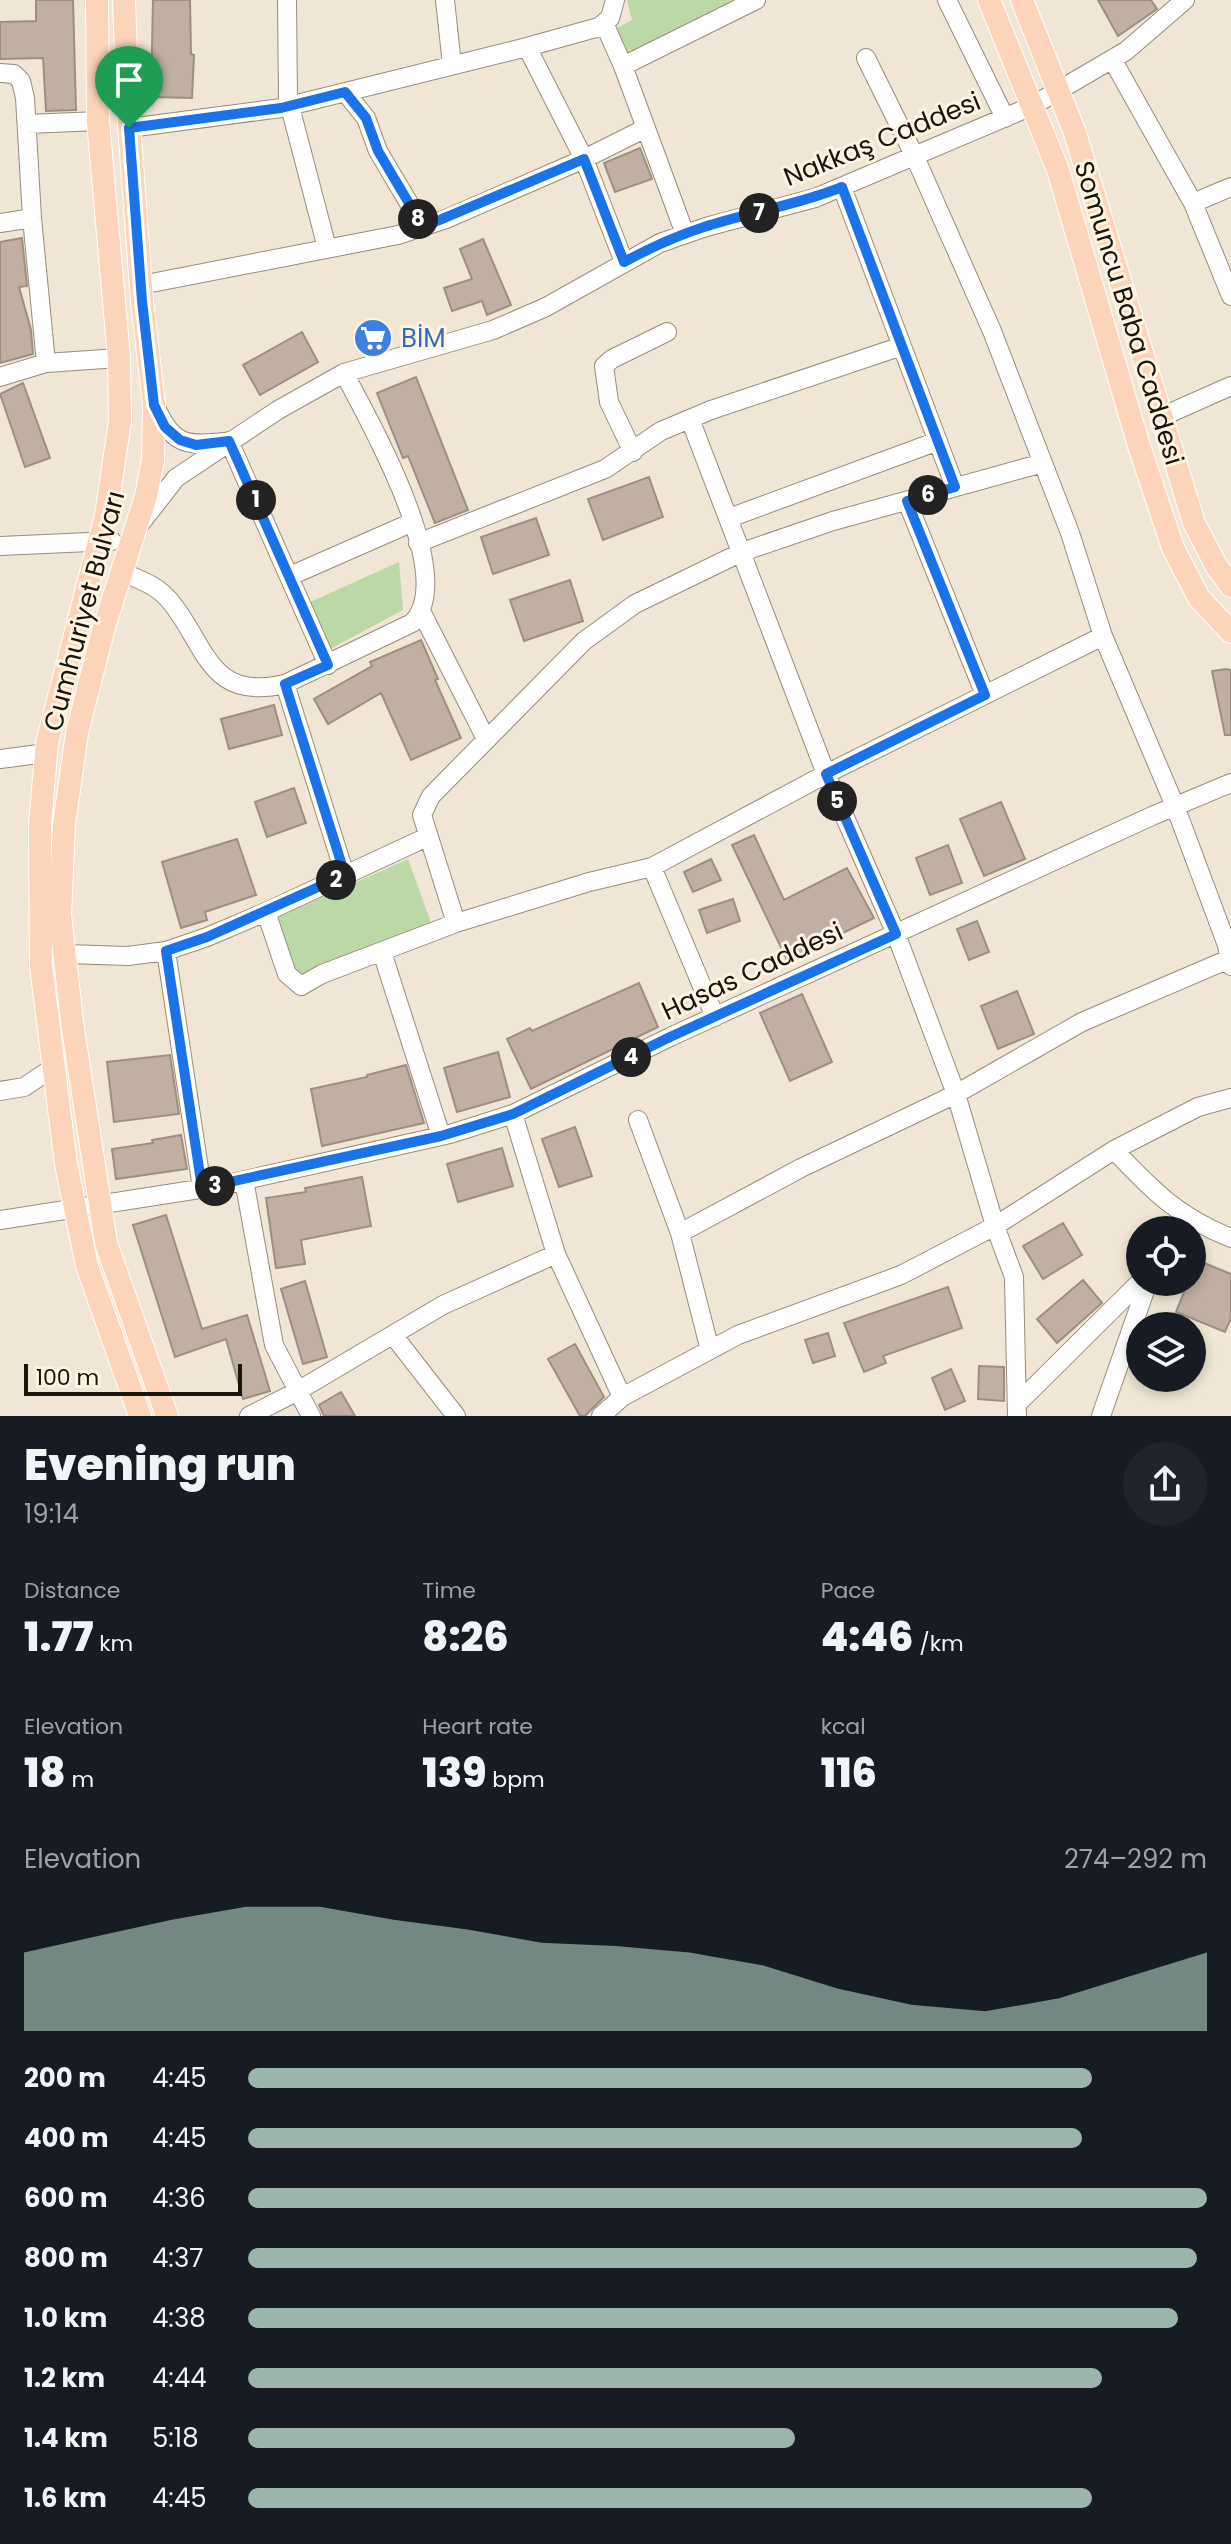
<!DOCTYPE html>
<meta charset="utf-8">
<style>
body{margin:0;font-family:Poppins,sans-serif;background:#20242c;color:#f1f3f6;height:100vh;display:flex;flex-direction:column;font-size:30px;white-space:nowrap}
*{box-sizing:border-box;margin:0}
p{font-size:26px;color:#9ea1a6}
.icon{flex:none;width:44px;height:44px;fill:none;stroke:currentColor;stroke-width:2;stroke-linecap:round;stroke-linejoin:round}
.map{position:relative;height:1416px;overflow:hidden}
.side{display:flex;flex-direction:column;background:#171b24;flex:1}
.side>*{flex:none}
.fabs{position:absolute;left:1126px;top:1216px;display:grid;gap:16px}
.fabs a{display:grid;place-items:center;width:80px;height:80px;border-radius:50%;background:#171b24;box-shadow:0 4px 12px #0003;font-size:40px}
.scale{position:absolute;left:24px;bottom:20px;width:218px;box-sizing:border-box;padding-left:8px;border:4px solid #18140e;border-top:0;font-size:22px;line-height:28px;white-space:nowrap;color:#18140e;-webkit-text-stroke:6px #fff3e2;paint-order:stroke}
.pin{position:absolute;display:grid;place-items:center;width:68px;height:68px;color:#fff;margin:-82px -34px;border-radius:50% 50% 50% 0;rotate:-45deg;box-shadow:0 0 8px #0007}
.pin .icon{rotate:45deg}
.km{position:absolute;width:40px;height:40px;margin:-20px;border-radius:50%;background:#222;color:#fff;font-size:22px;line-height:40px;text-align:center}
.round{display:grid;place-items:center;flex:none;width:84px;height:84px;border-radius:42px;background:#20242c}
.head{display:flex;align-items:center;justify-content:space-between;height:136px;padding:0 24px}
h1{font-size:44px;font-weight:800;line-height:60px}
.stats{display:grid;grid-template-columns:repeat(3,1fr);gap:12px;height:136px;padding:8px 24px}
.stats div{display:grid;align-content:center}
.stats b{font-size:40px;font-weight:800}
.stats small{font-size:22px;font-weight:400}
.stats p{font-size:22px}
.chart{height:224px;padding:16px 24px}
.chart p{display:flex;justify-content:space-between}
.chart svg{width:100%;height:144px;margin-top:8px;fill:#9bb5ac;opacity:.7}
ul{padding:0 24px;list-style:none;font-size:26px}
li{display:grid;grid-template-columns:128px 96px 1fr;align-items:center;height:60px}
li i{height:20px;border-radius:10px;background:#9bb5ac}
.map>svg:first-child{display:block}
.green{fill:#bcd8a6}
.building{fill:#c0afa2;stroke:#9e8e82;stroke-width:2}
.lines{fill:none;stroke-linecap:round;stroke-linejoin:round}
.minor-casing{stroke:#978c7c;stroke-width:20}
.major-casing{stroke:#fff;stroke-width:24}
.minor{stroke:#fff;stroke-width:18}
.major{stroke:#fbd4b9;stroke-width:22}
.route-casing{stroke:#fff;stroke-width:16}
.route{stroke:#1a73e8;stroke-width:10}
.labels{text-anchor:middle;stroke-width:6;stroke-linejoin:round;paint-order:stroke}
.street-label{font-size:26px;fill:#18140e;stroke:#fff3e2}
.shop-label{font-size:26px;fill:#366cbe;stroke:#fff3e2;text-anchor:start}
</style>
<div class="map">
<svg width="1231" height="1416" viewBox="0 0 1231 1416">
<rect width="100%" height="100%" fill="#f1e6d5"/>
<path class="green" d="M627,0H740L629,61L613,30L632,20Z
M399,562L403,610L332,648L325,644L308,603Z
M408,859L431,923L298,977L276,918Z"/>
<path class="building" d="M36,0H73L76,110L46,111L43,58L0,59V22L36,21Z
M153,0H190L191,54L194,55L192,98L151,97Z
M1098,0H1151L1157,9L1118,36Z
M640,148L652,179L615,192L604,163Z
M22,238L27,286L19,287L31,330L33,354L0,363V242Z
M483,239L511,305L487,315L482,301L452,311L444,288L472,279L460,249Z
M302,332L318,362L260,395L243,365Z
M416,377L468,510L435,523L408,456L403,458L377,393Z
M23,383L50,458L25,467L0,394Z
M649,477L663,517L603,540L588,499Z
M536,518L549,555L493,574L481,537Z
M570,580L583,621L524,641L510,600Z
M421,640L438,679L435,680L461,738L411,760L381,693L328,724L314,699L372,666L370,662Z
M1226,669L1231,670V735H1225L1212,671Z
M274,705L282,735L229,749L221,719Z
M294,788L306,823L267,837L255,802Z
M1001,802L1025,859L984,876L960,819Z
M754,835L784,900L847,868L874,918L787,960L732,845Z
M237,839L256,895L205,912L207,920L181,928L162,862Z
M948,845L962,883L930,895L916,858Z
M711,859L721,880L693,892L684,872Z
M733,899L740,921L707,933L699,910Z
M977,921L989,952L969,960L957,929Z
M639,983L658,1027L531,1089L507,1039L530,1028L532,1031Z
M1017,991L1034,1034L998,1049L981,1006Z
M802,994L832,1062L790,1081L760,1013Z
M498,1052L510,1097L457,1112L444,1068Z
M170,1055L179,1114L114,1122L107,1062Z
M406,1065L424,1123L322,1146L311,1089L367,1077V1075Z
M575,1127L592,1176L559,1187L542,1139Z
M181,1135L187,1169L116,1179L112,1149L153,1143L152,1140Z
M502,1148L513,1186L458,1202L447,1164Z
M362,1177L371,1226L301,1240L305,1264L276,1268L266,1198L306,1192L305,1188Z
M166,1215L202,1329L247,1315L270,1391L243,1399L226,1339L175,1357L133,1225Z
M1063,1223L1082,1255L1043,1279L1023,1246Z
M1197,1260L1231,1274V1318L1225,1332L1176,1312L1188,1282H1192V1272Z
M1083,1280L1102,1303L1057,1343L1037,1319Z
M305,1281L327,1357L303,1364L281,1289Z
M948,1287L962,1328L883,1356L886,1363L864,1372L844,1323Z
M828,1333L835,1356L813,1363L805,1340Z
M575,1344L604,1397L585,1416H580L548,1359Z
M979,1366L1004,1367V1401L978,1399Z
M951,1369L965,1401L945,1410L932,1378Z
M341,1392L355,1416H324L319,1405Z"/>
<g class="lines">
<defs>
<path id="minor" d="M287,0L288,99L327,248
M445,0L452,65
M947,0L1005,118
M604,23L623,66L685,234
M527,47L584,159L624,262
M866,58L915,157L992,331L1070,533L1103,636L1175,806L1227,945L1231,966
M1112,59L1193,203L1231,296
M623,66L756,0
M0,73L14,74L21,81L25,98L32,218L46,363
M345,92L366,118L378,151L423,227
M27,124L98,121
M129,128L281,108L527,47L599,27L610,18L615,0
M842,187L955,487
M1193,203L1231,187
M0,223L32,218
M141,285L398,235L446,219L584,159L646,128
M0,377L46,363L119,358
M155,406C172,443 184,447 223,442
M1161,417L1231,386
M690,419L826,774L896,934L956,1094L995,1226L1014,1277L1017,1416
M229,441L328,665
M633,452L609,402L604,366L612,359L667,332
M907,501L985,695
M729,518L938,441
M140,524L176,478L278,410L344,373L493,330L546,307L660,243L706,227L815,198L1032,106L1126,51L1185,0
M418,543L605,469L661,431L711,410L902,346
M0,546L112,541
M122,572C140,580 157,585 170,601C207,645 208,702 285,684L412,623C459,577 369,421 344,373
M290,576L413,522
M422,613L486,739
M285,684L345,875
M0,759L46,753
M652,867L715,1017
M266,912L287,974L301,986L322,974L456,923L589,882L652,867L826,774L1103,636
M456,923L422,815L431,796L584,641L635,604L742,552L833,521L1043,463
M166,951L202,1188
M382,952L441,1136
M65,954L128,956L166,951L207,937L266,912L427,837
M0,1091L24,1087L54,1067
M513,1114L556,1254L622,1397
M638,1120L680,1233L710,1350
M1114,1150C1153,1191 1178,1217 1231,1238
M244,1180L274,1345L311,1416
M0,1220L219,1186L450,1134L513,1114L670,1037L1152,816L1231,783
M680,1233L801,1168L956,1094L1082,1022L1229,959
M393,1335L456,1416
M1017,1404L1140,1282
M249,1416L296,1392L443,1305L556,1254
M601,1416L622,1397L738,1335L901,1275L995,1226L1114,1150L1198,1107L1231,1098
M1101,1416L1148,1282"/>
<path id="major" d="M97,0L98,121L119,358L120,421L106,515L47,743L40,825L41,966L66,1164L87,1266L140,1416
M124,0L128,110L142,301L154,405L153,460L146,496L104,627L77,733L64,825L60,915L73,1029L106,1243L167,1416
M989,0L1058,170L1139,446L1173,548L1199,598L1231,632
M1022,0L1075,133L1194,523L1217,567L1231,586"/>
</defs>
<use href="#minor" class="minor-casing"/>
<use href="#major" class="major-casing"/>
<use href="#minor" class="minor"/>
<use href="#major" class="major"/>
</g>
<g class="lines">
<defs>
<path id="route" d="M345,92L366,118L378,151L423,227L584,159L624,262C650,248 676,236 704,227C750,212 798,205 842,187L955,487L907,501L985,695L826,774L896,934L670,1037L513,1114L441,1136L202,1188L166,951L207,937L345,875L285,684L328,665L229,441L196,445L180,440L165,427L154,405L142,301L129,128L281,108Z"/>
</defs>
<use href="#route" class="route-casing"/>
<use href="#route" class="route"/>
</g>
<defs>
<symbol id="supermarket-disc" viewBox="-11 -11 22 22"><circle r="9.5" fill="#3f7fe0" stroke="#fff3e2"/><path d="M-6-5.5h2.5l.6 2H6L4.5 2H-2.5L-4.4-4H-6ZM-1.5 3.2a1.3 1.3 0 1 0 .1 0ZM3 3.2a1.3 1.3 0 1 0 .1 0Z" fill="#fff"/></symbol>
</defs>
<g fill-rule="evenodd">
<use href="#supermarket-disc" x="351" y="316" width="44" height="44"/>
</g>
<g class="labels">
<g class="street-label">
<text transform="translate(882 139) rotate(-22)" y="9">Nakkaş Caddesi</text>
<text transform="translate(1129 313) rotate(73)" y="9">Somuncu Baba Caddesi</text>
<text transform="translate(84 611) rotate(-75)" y="9">Cumhuriyet Bulvarı</text>
<text transform="translate(752 971) rotate(-25)" y="9">Hasas Caddesi</text>
</g>
<g class="shop-label">
<text x="401" y="347">BİM</text>
</g>
</g>
</svg>
<div class="fabs">
<a><svg class="icon" aria-label="locate" viewBox="0 0 24 24"><circle cx="12" cy="12" r="6"/><path d="M12 2v4M12 18v4M2 12h4M18 12h4"/></svg></a>
<a><svg class="icon" aria-label="layers" viewBox="0 0 24 24"><path d="M12 4l9 5-9 5-9-5zM3 14l9 5 9-5"/></svg></a>
</div>
<div class="scale">100 m</div>
<div class="pin" style="left:129px;top:128px;background:#1e9e55"><svg class="icon" aria-label="arrive" viewBox="0 0 24 24"><path d="M6 21V4h12l-3 4 3 4H6"/></svg></div>
<b class="km" style="left:256px;top:500px">1</b>
<b class="km" style="left:336px;top:880px">2</b>
<b class="km" style="left:215px;top:1186px">3</b>
<b class="km" style="left:631px;top:1057px">4</b>
<b class="km" style="left:837px;top:801px">5</b>
<b class="km" style="left:928px;top:495px">6</b>
<b class="km" style="left:759px;top:213px">7</b>
<b class="km" style="left:418px;top:219px">8</b>
</div>
<section class="side">
<div class="head"><div><h1>Evening run</h1><p>19:14</p></div><a class="round"><svg class="icon" aria-label="share" viewBox="0 0 24 24"><path d="M12 15V3M7 8l5-5 5 5M5 13v7h14v-7"/></svg></a></div>
<div class="stats">
<div><p>Distance</p><b>1.77<small> km</small></b></div>
<div><p>Time</p><b>8:26</b></div>
<div><p>Pace</p><b>4:46<small> /km</small></b></div>
</div>
<div class="stats">
<div><p>Elevation</p><b>18<small> m</small></b></div>
<div><p>Heart rate</p><b>139<small> bpm</small></b></div>
<div><p>kcal</p><b>116</b></div>
</div>
<div class="chart"><p><span>Elevation</span>274–292 m</p>
<svg viewBox="0 0 160 44" preserveAspectRatio="none"><path d="M0 44V20L10 15L20 10L30 6L40 6L50 10L60 13L70 17L80 18L90 20L100 24L110 31L120 36L130 38L140 34L150 27L160 20V44z"/></svg>
</div>
<ul>
<li><b>200 m</b>4:45<i style="width:88%"></i></li>
<li><b>400 m</b>4:45<i style="width:87%"></i></li>
<li><b>600 m</b>4:36<i style="width:100%"></i></li>
<li><b>800 m</b>4:37<i style="width:99%"></i></li>
<li><b>1.0 km</b>4:38<i style="width:97%"></i></li>
<li><b>1.2 km</b>4:44<i style="width:89%"></i></li>
<li><b>1.4 km</b>5:18<i style="width:57%"></i></li>
<li><b>1.6 km</b>4:45<i style="width:88%"></i></li>
</ul>
</section>
